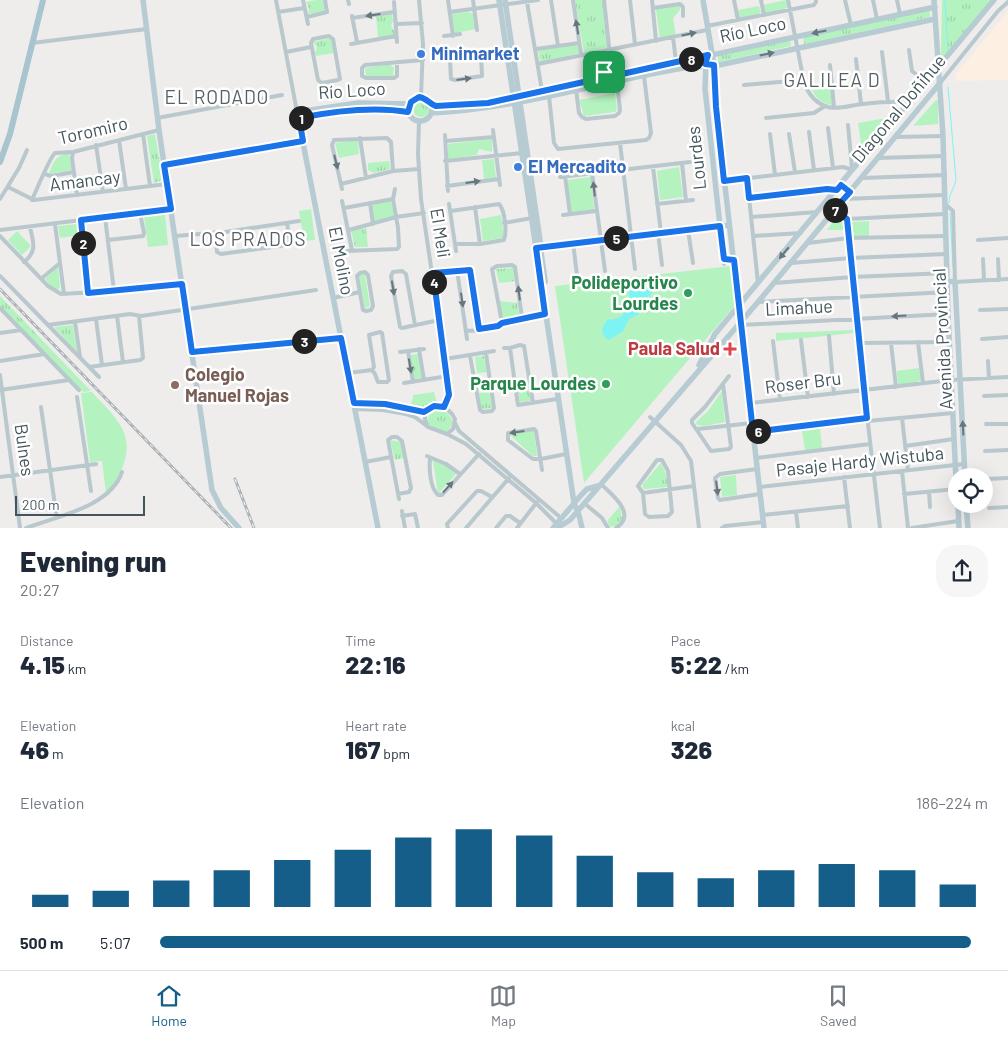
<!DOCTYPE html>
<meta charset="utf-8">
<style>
body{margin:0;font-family:Barlow,sans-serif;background:#f6f6f7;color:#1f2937;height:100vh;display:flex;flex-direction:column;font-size:19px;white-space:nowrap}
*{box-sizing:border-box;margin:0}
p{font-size:16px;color:#747a83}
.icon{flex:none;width:28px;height:28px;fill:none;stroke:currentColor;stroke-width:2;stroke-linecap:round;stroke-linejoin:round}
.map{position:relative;height:528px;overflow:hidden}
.drawer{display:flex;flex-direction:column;background:#fff;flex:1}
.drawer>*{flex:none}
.buttons{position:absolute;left:948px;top:468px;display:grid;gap:10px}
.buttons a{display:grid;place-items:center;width:45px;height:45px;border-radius:50%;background:#fff;box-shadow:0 5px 20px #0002;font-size:25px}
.scale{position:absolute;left:15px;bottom:12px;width:130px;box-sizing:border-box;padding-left:5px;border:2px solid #43555b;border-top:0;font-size:14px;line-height:18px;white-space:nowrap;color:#43555b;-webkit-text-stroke:4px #fff;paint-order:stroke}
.pin{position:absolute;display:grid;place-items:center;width:42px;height:42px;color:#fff;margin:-21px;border-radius:10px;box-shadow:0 2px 8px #0006}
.km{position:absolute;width:25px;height:25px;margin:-12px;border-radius:50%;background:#222;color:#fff;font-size:14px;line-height:25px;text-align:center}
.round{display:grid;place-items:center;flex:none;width:52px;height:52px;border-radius:20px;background:#f6f6f7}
.head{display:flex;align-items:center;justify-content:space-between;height:85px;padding:0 20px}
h1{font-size:28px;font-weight:800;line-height:38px}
.stats{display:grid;grid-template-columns:repeat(3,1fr);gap:8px;height:85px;padding:5px 20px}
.stats div{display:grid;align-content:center}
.stats b{font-size:25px;font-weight:800}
.stats small{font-size:14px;font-weight:400}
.stats p{font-size:14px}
.chart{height:140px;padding:10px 20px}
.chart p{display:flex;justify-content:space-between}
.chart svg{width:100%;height:90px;margin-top:5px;stroke:#145e89;stroke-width:6}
ul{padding:0 20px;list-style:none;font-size:16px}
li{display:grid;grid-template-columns:80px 60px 1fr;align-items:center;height:38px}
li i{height:12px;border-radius:6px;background:#145e89}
.menu{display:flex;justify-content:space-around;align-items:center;height:70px;border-top:1px solid #e0e1e3;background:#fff;font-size:14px;color:#747a83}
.menu a{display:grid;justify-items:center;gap:2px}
.menu .on{color:#145e89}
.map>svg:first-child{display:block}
.commercial{fill:#fdefe2}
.grass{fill:url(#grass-tufts)}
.green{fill:#b4f3bf}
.water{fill:#7df4f3}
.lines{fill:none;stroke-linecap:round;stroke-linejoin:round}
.stream{stroke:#7df4f3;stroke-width:1}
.street{stroke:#b9c8cd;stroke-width:4}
.secondary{stroke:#b7cbd3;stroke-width:5.5}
.primary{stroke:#a8c4cf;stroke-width:6}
.rail-casing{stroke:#adb4b8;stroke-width:3}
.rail{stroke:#fff;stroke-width:1;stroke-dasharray:4;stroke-linecap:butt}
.oneway{fill:#66787d}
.oneway2{fill:#66787f}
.route-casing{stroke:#fff;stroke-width:10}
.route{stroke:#1a73e8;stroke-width:6}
.shop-dot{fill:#3f7fe0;stroke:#fff;stroke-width:2}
.leisure-dot{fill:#2e9e5b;stroke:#fff;stroke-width:2}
.health-dot{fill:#e0444e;stroke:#fff;stroke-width:2}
.education-dot{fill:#8d6e63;stroke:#fff;stroke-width:2}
.labels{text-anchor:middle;stroke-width:5;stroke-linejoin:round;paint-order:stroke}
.street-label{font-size:18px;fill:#43555b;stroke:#fff}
.shop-label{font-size:18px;font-weight:bold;fill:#366cbe;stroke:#fff;text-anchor:start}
.leisure-label{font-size:18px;font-weight:bold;fill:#27864d;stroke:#fff;text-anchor:end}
.health-label{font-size:18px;font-weight:bold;fill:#be3a42;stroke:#fff;text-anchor:end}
.education-label{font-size:18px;font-weight:bold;fill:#785e54;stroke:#fff;text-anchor:start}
.neighbourhood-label{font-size:19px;letter-spacing:1px;fill:#585f62;stroke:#fff}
</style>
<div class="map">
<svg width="1008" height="528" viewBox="0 0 1008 528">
<defs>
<pattern id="grass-tufts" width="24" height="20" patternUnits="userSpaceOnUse" patternTransform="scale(1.25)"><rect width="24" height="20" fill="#b4f3bf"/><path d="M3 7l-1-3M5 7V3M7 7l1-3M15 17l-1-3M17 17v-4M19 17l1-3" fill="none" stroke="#9cd2a6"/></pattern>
</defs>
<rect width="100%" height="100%" fill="#efecec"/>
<path class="commercial" d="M1008,11V80L956,81L955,75Z"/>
<path class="grass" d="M316,0H323L325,11L308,14L309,9L306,2Z
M575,0H602L608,47L584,53Z
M942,0H991L945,57L941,55Z
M930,10V17L804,44L803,37Z
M392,13L393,21L391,26L394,30L395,35L378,37L376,16Z
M331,38L334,53L316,56L315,53L317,47L313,42Z
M790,39L791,46L718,62V55Z
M578,44L579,53L540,63L538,50Z
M413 109a8 8 0 1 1 16 0a8 8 0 1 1-16 0Z
M155,134L163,180L154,183L147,136Z
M494,159L496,178L484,179L482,160Z
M389,161L390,169L374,173L368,170V163Z
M366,228L368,247H355L351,231Z
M514,268L515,281L499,283L496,269Z
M0,296L91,391L83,392L0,306Z
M499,301L518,303L519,316L504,322Z
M73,325L77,352L54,327Z
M418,354L422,378L414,379L410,355Z
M484,356L487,372L477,373L475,357Z
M527,382L531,401L520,402L517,384Z
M489,391L492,408L481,409L479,393Z
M434,392L437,403L424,411L410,406L414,395Z
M437,410C446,410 450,414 453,422L448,431C442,433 431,428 427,422C427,415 432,412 437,410Z
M390,440L401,442L404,458L395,460Z
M661,463L666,474L668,487L644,489L642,485Z
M620,506L622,519L619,525L610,527L607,521Z"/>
<path class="green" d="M786,0L787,8L766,13L763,5Z
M680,6V10L673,18L676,36L660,40L656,9Z
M759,6L761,14L739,18L738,10Z
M469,12L473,14L476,29L455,33L451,14Z
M390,64L394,68L393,76H366L365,68Z
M830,81L832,105C820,103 814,96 810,85Z
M615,93L617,109L615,112L584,116L579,100Z
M936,100L938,101V124L913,126Z
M892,117L862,150L858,123Z
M492,139V152L479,149L477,155L448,159V144Z
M358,140L359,154L339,158L335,143Z
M69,153L72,170L49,174C53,162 56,155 69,153Z
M679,167L683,197L660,200L657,171Z
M591,177L594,210L571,212L567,180Z
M391,199L394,216L374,221L371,204Z
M311,209L315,240L304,241L299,211Z
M165,213L168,245L148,247L144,216Z
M501,215L504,238L483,241L480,219Z
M837,216L846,221L845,230H827Z
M869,221V236L853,238L852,222Z
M77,224L79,235L60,238L58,226Z
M17,231L31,246L22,255L8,240Z
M731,266L735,305L584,483L555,286Z
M58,267L60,287L58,290L52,287L45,279Z
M365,274L370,306L365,308L359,275Z
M854,330V333L776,341V333Z
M919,368L921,381L898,385L897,371Z
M722,391L725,422L704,426L697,425L696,422L708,411Z
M92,392C102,403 115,415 122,428C134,451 121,476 106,493L102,461L90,462L81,393Z
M820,428L822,448L805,450L802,431Z
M534,430L537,456H533L510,435V433Z
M433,461L445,464L456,474L438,494Z
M736,475L737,495L722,497L720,477Z"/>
<path class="water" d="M645,279L650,281L654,287C653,294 647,296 647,303L640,308L639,314L629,319L623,331L609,340C600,335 601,328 607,320C610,319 615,320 618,318C629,313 631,299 628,290L630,284Z"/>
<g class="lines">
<path class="stream" d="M945,0L948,50
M948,87L956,180C954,189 949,193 949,203
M950,213L953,267"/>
<path class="street" d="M276,0L297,112
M303,0L308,24
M348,0L349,4
M419,0L423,44L421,97
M448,0L453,36
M473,0L477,30
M551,0L558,46
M573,0L581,54
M604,0L611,65
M630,0L635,44
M652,0L656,41
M734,0L738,20
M761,0L764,15
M788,0L804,82C808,94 815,103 828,107C838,110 852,105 863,104C879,102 894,101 910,102
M845,0L851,25
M873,0L877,19
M897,0L900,14
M394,2L397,42
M527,2L542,91
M653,8L680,4L683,7V16
M278,12L304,8
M450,12L538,0
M352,16L357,42
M307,17L327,12L325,0
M352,18L394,12
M396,24L422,23
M707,26L814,5L816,2V0
M329,36L333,39L340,79L338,80L322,83L318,80L311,43L313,39Z
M444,36L460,34
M673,37L676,62
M32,43L147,29
M351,44L396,36
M536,49L579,43
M909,50L912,71L926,82
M286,52L311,47
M882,52L888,101
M481,55L482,76L455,80L451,79L450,60L451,58L481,55L506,51
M441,57L451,58
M856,59L861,104
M397,62V76L394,78H366L362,76V68L365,65L423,60
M538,64L707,30
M830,65L834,107
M602,78L605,70L611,65L620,68L622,74
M940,83L998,11L1008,2
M744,85L803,80
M576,90L579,113L582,117L586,119L615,116L619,113L620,110L617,82
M549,96L554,143L558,149L646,140L649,138L651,133L644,76
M157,118L282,95
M766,118L814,113L825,106
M419,121L418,154L421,199L449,389V398L444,407
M848,125L852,168
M828,128L833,168
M493,130L500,185
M809,132L814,170
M143,134L150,186
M770,134L775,175
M789,134L795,172
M445,135L448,191
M895,137L943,136
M360,138L366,178
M119,140L126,189
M446,141L494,137
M620,143L635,269
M96,145L103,192
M73,152L72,158L77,195
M878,158L944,156
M445,161L522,153
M682,163L686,201
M164,165L303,141
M653,167L661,233
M592,173L605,271
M45,174L51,176L74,172
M565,176L570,214
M560,177L690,162
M747,178L758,283
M862,178L945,175
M724,181L843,167L853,170
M341,184L393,171L419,169
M447,186L499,179
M8,187L34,200L167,184
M342,189L332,145L334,140L387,138L391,142L393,171
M749,198L827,189L837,190
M0,199L19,168L27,150
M844,199L944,195
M32,200C36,191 50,157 55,153L73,152L159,130
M342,201L352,250
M370,203L373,224
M449,204L456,251
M657,204L693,200
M945,204L953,211L955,282L1008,279
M475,207L480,244
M344,208L393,199
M834,210L847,219
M451,211L499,204C505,210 507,232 504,240L480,244H455
M563,215L596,211
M105,217L114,291
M751,217L817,212
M847,219L856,319L880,528
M847,219L944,214
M81,220L88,293
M504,223L532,218
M55,224L64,294
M0,230L171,209
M349,230L396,217L424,213
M688,230L693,263
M215,232L217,252L221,254L287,245L290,242L287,223
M658,233L662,265
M0,236L48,286L61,294L114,291L182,285
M175,236L225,232L299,221
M753,236L801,233
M108,240L143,236L144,233L140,213
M978,240L1008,238
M573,243L577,275
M808,243L849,238L945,236
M346,251L397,249L399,247L398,228L393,199L395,189
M983,259L984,280
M998,259L999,280
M24,262C38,251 33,242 30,227
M791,263L851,258L946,254
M457,270L467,339
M365,272L368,275L373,306L371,310L366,311L363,310L357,276L360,273Z
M433,273L470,270L479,329
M0,276L48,325L130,314L141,316L316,290
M41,279L60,263
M546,282L541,247L720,226L724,264
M774,283L853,277L947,273
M333,298L360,292
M758,302L948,292
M0,308L79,390
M980,310L1008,309
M117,316L123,362
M96,319L102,365
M75,322L80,357
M502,323L492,269L497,266L512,265L515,267L522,318
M48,325L99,377
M415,325L406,274L402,271L393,272L391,276L400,327L402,328L439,320
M741,325L948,314
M466,330C476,334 509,322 521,319C529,317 537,316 545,314
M380,332L382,333L389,380L387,382H378L375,374L372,370L374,367L369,335Z
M0,333L21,330
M829,336L834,394
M982,339L1008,337
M801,340L808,397
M773,341L780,400
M918,342L923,383
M859,343L950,342
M891,343L896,387
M504,348H510L520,345L524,346L533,403
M510,348L518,405L557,399
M419,349L424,380
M192,351L341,337
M408,351L413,382
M400,352L424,349
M470,356L480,410L483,412L492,411L494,408L486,353
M445,359L494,351
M0,361L44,354
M988,361L989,378
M89,367L140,360L143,358L139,316
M348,373L372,370
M0,375L20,528
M404,383L448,376
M723,384L731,447L729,449L711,451L692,423V420L705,407L729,376
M0,390L69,380
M984,396L1008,395
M77,397L91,491
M354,403L385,405L426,412
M750,403L951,380L1008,377
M41,407L56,512
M355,409L383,410L406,414L415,417L428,427L447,434L453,429L455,419C449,406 434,401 425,414V420L428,427
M650,417L681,445L691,461L699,528
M902,418L908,470
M868,421L953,413
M455,423L459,431L561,518
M986,424H1008
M698,429L752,423
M753,432L867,418
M447,434L466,444L536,503L556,523
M905,446L954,439
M985,451L1008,450
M427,456L446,464L460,474
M430,458C429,469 430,488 438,495H442L479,454
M756,458L870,444
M657,460H662L668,471L672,512L668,516L649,517L645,514L643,493L638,486Z
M365,462L391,457
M757,469L720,474L715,478L718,498L720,500L760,494
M542,470L536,431L534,429L508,433V440L533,459H541L566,454
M902,471L908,528
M0,477L96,464
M844,477L850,528
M987,479L1008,478
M601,484C611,494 638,514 616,528
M760,487L964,464
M929,492L930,507
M643,493L694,486
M398,494L409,492L411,488L402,441L397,437H392L388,440L399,499
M904,494L956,489
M584,503L602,518L608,528
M989,508L1008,507
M402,511L405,528
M796,512L798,528
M763,515L848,506
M402,516L415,514L418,528
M26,528C58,516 110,507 122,472
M448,528L447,524L477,491H481L492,497
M466,528L509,478
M496,528L506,516H510L520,523
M517,528L537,502
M722,528L725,526L764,522
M912,528L958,521"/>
<path class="secondary" d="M143,0L159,130L212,490L221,508L239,528
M499,0L574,503L579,515L582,528
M505,0L541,247L536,248
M703,0L714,65L716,107L764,528
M934,0L943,136L948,314L956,479
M706,61L705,89L720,226L729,225
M408 109a12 12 0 1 1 24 0a12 12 0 1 1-24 0Z
M431,104L437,106L488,103L935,7
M431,113C519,109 602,81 689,67C699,65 709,66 719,65L935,19
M299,119L350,110L409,112
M947,281L955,282L965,476
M699,365L715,334L994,0
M958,504L959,528
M966,504L968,528
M378,528L297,112L358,103L409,104
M553,528L582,494L587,489L598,486
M557,528L570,520L758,302L940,83"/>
<path class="primary" d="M0,162L10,134L43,0"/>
<defs>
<path id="rail" d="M0,289L231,528
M235,479L254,528"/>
</defs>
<use href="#rail" class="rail-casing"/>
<use href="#rail" class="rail"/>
</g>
<defs><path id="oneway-solid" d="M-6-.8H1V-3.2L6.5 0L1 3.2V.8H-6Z" transform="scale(1.25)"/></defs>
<g class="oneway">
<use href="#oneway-solid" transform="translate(373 15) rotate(172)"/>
<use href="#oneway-solid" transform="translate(577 27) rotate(-99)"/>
<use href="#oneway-solid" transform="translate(689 34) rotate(-12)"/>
<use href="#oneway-solid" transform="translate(464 79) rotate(-7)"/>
<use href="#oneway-solid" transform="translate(336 162) rotate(76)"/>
<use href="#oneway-solid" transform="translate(473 182) rotate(-8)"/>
<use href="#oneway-solid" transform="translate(594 189) rotate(-96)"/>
<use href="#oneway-solid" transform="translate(393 288) rotate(81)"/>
<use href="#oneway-solid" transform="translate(519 293) rotate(-97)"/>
<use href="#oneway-solid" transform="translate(462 300) rotate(82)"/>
<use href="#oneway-solid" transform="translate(899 316) rotate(177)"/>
<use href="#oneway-solid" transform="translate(410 366) rotate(81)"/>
<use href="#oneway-solid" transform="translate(517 432) rotate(172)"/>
<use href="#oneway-solid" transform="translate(448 487) rotate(-48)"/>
<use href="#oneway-solid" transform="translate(717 488) rotate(83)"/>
</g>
<g class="oneway2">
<use href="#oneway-solid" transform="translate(819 32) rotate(168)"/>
<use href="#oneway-solid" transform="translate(767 54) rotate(-12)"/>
<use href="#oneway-solid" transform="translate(784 253) rotate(130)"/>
<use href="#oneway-solid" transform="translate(963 428) rotate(-93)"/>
</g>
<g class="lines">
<defs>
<path id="route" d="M708,55L705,64L714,65L716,107L724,181L747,178L749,198L827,189L837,190L841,185L850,192L834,210L847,219L867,418L753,432L734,260L724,259L720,226L536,248L545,314L502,323L498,326L479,329L470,270L433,273L449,395L444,407L434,406L424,412L385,404L354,403L341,338L192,352L182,284L88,293L81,220L171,209L164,165L303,141L299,118C334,111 372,106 408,112L411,102L419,97C427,98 429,104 436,106L488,103L602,78L605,70L611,65L620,68L622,74Z"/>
</defs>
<use href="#route" class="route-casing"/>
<use href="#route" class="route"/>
</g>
<g class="shop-dot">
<circle cx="421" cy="54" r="5"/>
<circle cx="518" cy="167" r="5"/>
</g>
<g class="leisure-dot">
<circle cx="688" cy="293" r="5"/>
<circle cx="606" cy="384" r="5"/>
</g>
<path class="health-dot" d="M727.5 341.5h5v5h5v5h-5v5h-5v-5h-5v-5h5z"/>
<circle class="education-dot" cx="175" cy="385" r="5"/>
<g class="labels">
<g class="street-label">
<text transform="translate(753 30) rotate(-12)" y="6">Río Loco</text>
<text transform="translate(352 91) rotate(-4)" y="6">Río Loco</text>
<text transform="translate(899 109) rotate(-50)" y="6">Diagonal Doñihue</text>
<text transform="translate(93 131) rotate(-13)" y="6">Toromiro</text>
<text transform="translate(697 158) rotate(-96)" y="6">Lourdes</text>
<text transform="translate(85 181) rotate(-7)" y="6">Amancay</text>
<text transform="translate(440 233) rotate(81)" y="6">El Meli</text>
<text transform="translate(341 261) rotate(79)" y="6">El Molino</text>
<text transform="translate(799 308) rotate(-3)" y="6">Limahue</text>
<text transform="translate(943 339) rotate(-93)" y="6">Avenida Provincial</text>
<text transform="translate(803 383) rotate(-7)" y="6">Roser Bru</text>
<text transform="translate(24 450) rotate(82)" y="6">Bulnes</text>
<text transform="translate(860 462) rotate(-6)" y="6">Pasaje Hardy Wistuba</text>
</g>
<g class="shop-label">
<text x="431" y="60">Minimarket</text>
<text x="528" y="173">El Mercadito</text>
</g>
<g class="leisure-label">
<text x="678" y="289">Polideportivo<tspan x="678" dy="21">Lourdes</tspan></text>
<text x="596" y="390">Parque Lourdes</text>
</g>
<g class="health-label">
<text x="720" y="355">Paula Salud</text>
</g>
<g class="education-label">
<text x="185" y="381">Colegio<tspan x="185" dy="21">Manuel Rojas</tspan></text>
</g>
<g class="neighbourhood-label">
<text x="832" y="87">GALILEA D</text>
<text x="217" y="104">EL RODADO</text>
<text x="248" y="246">LOS PRADOS</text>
</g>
</g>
</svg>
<div class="buttons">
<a><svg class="icon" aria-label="locate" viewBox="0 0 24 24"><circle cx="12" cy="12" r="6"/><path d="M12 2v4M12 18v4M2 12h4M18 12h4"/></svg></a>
</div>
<div class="scale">200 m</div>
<div class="pin" style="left:604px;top:72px;background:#1e9e55"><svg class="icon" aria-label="arrive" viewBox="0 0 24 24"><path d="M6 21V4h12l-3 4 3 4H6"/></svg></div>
<b class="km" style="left:301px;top:118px">1</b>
<b class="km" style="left:83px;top:243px">2</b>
<b class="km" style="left:304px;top:341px">3</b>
<b class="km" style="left:434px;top:282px">4</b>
<b class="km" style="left:616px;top:238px">5</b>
<b class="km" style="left:758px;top:431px">6</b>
<b class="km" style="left:835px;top:210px">7</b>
<b class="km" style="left:691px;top:59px">8</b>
</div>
<section class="drawer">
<div class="head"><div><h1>Evening run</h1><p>20:27</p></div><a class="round"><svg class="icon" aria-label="share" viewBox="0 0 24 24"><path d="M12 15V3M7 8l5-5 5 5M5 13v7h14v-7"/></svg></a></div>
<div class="stats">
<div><p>Distance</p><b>4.15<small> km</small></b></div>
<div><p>Time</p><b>22:16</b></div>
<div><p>Pace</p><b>5:22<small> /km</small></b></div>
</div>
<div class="stats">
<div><p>Elevation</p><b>46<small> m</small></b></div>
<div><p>Heart rate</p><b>167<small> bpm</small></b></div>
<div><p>kcal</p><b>326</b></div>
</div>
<div class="chart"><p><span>Elevation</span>186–224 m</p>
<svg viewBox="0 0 160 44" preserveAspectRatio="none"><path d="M5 44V38M15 44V36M25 44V31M35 44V26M45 44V21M55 44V16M65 44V10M75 44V6M85 44V9M95 44V19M105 44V27M115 44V30M125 44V26M135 44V23M145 44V26M155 44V33"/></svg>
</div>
<ul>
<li><b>500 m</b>5:07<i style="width:98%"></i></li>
</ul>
</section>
<nav class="menu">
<a class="on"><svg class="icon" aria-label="home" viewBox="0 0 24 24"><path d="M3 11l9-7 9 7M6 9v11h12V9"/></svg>Home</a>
<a><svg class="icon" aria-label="map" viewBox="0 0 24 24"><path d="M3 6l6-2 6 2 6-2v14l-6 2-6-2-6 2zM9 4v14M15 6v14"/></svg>Map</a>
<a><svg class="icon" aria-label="saved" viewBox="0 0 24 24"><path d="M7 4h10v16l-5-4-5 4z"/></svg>Saved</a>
</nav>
